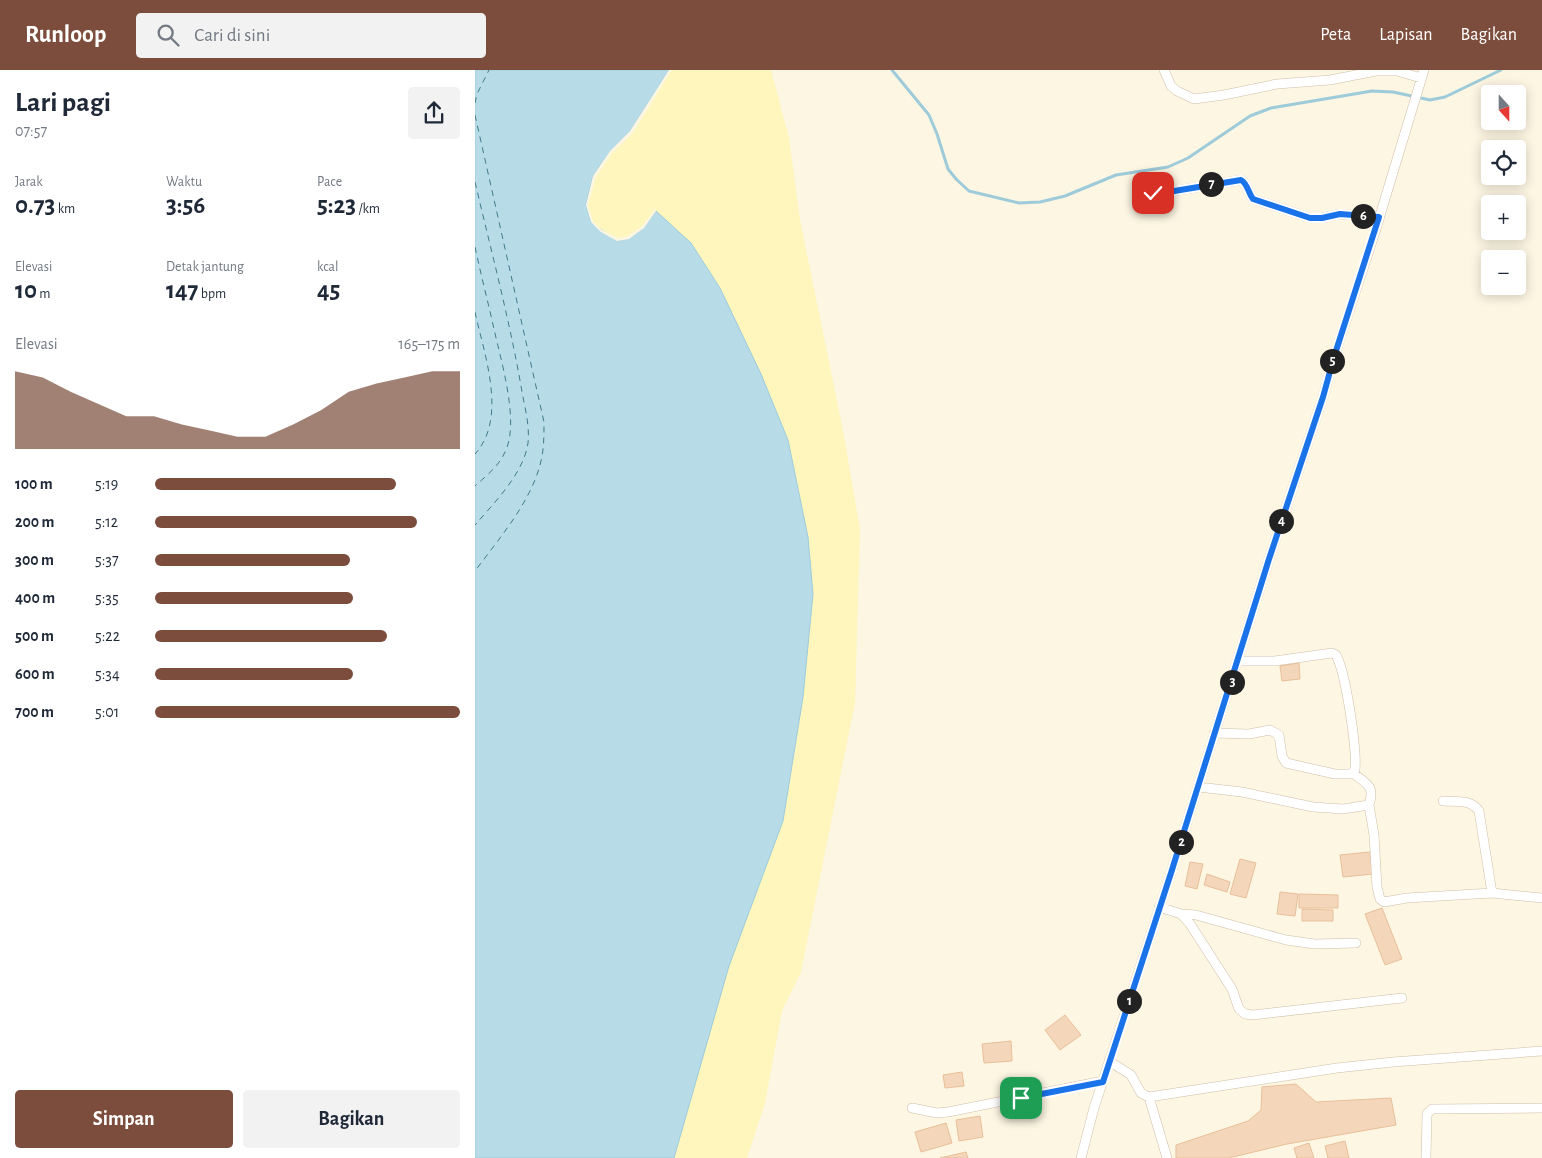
<!DOCTYPE html>
<html lang="id">
<meta charset="utf-8">
<style>
body{margin:0;font-family:"Alegreya Sans",sans-serif;background:#f2f2f3;color:#1f2937;height:100vh;display:flex;flex-direction:column;font-size:19px;white-space:nowrap}
*{box-sizing:border-box;margin:0}
p{font-size:16px;color:#747a83}
.icon{flex:none;width:28px;height:28px;fill:none;stroke:currentColor;stroke-width:2;stroke-linecap:round;stroke-linejoin:round}
.map{position:relative;flex:1;overflow:hidden}
.panel{display:flex;flex-direction:column;background:#fff;width:475px}
.panel>*{flex:none}
.needle{width:32px;rotate:159deg}
.fabs{position:absolute;left:1006px;top:15px;display:grid;gap:10px}
.fabs a{display:grid;place-items:center;width:45px;height:45px;border-radius:5px;background:#fff;box-shadow:0 2px 12px #0003;font-size:25px}
.pin{position:absolute;display:grid;place-items:center;width:42px;height:42px;color:#fff;margin:-21px;border-radius:10px;box-shadow:0 2px 8px #0006}
.km{position:absolute;width:25px;height:25px;margin:-12px;border-radius:50%;background:#222;color:#fff;font-size:14px;line-height:25px;text-align:center}
.round{display:grid;place-items:center;flex:none;width:52px;height:52px;border-radius:5px;background:#f2f2f3}
.headline{display:flex;align-items:center;justify-content:space-between;height:85px;padding:0 15px}
h1{font-size:28px;font-weight:700;line-height:38px}
.stats{display:grid;grid-template-columns:repeat(3,1fr);gap:8px;height:85px;padding:5px 15px}
.stats div{display:grid;align-content:center}
.stats b{font-size:25px;font-weight:700}
.stats small{font-size:14px;font-weight:400}
.stats p{font-size:14px}
.chart{height:140px;padding:10px 15px}
.chart p{display:flex;justify-content:space-between}
.chart svg{width:100%;height:90px;margin-top:5px;fill:#7c4d3c;opacity:.7}
.button{display:flex;gap:10px;margin-top:auto;padding:10px 15px}
.button a{flex:1;height:58px;border-radius:5px;background:#7c4d3c;color:#fff;font-size:20px;font-weight:700;line-height:58px;text-align:center}
.button a+a{background:#f2f2f3;color:#1f2937}
ul{padding:0 15px;list-style:none;font-size:16px}
li{display:grid;grid-template-columns:80px 60px 1fr;align-items:center;height:38px}
li i{height:12px;border-radius:6px;background:#7c4d3c}
header{display:flex;align-items:center;gap:30px;box-sizing:border-box;height:70px;padding:0 25px;background:#7c4d3c;color:#fff}
header strong{font-size:24px}
nav{display:flex;gap:28px;margin-inline-start:auto;font-size:18px}
.search{width:350px;height:45px;background:#f2f2f3;display:flex;align-items:center;gap:12px;box-sizing:border-box;padding:0 18px;border-radius:5px;color:#747a83;font-size:19px}
main{display:flex;flex:1;min-height:0}
.map>svg:first-child{display:block}
.sand{fill:#fef6bc}
.water{fill:#b7dce8;stroke:#9dcbda}
.pier{fill:#fdf6e3}
.lines{fill:none;stroke-linecap:round;stroke-linejoin:round}
.stream{stroke:#9dcbda;stroke-width:3}
.ferry{stroke:#41788b;stroke-width:1;stroke-dasharray:6 5;stroke-linecap:butt}
.building{fill:#f4d7ba;stroke:#e8bf99}
.minor-casing{stroke:#cfbea9;stroke-width:10}
.minor{stroke:#fff;stroke-width:9}
.route-casing{stroke:#fff;stroke-width:10}
.route{stroke:#1a73e8;stroke-width:6}
</style>
<header>
<strong>Runloop</strong>
<div class="search"><svg class="icon" aria-label="search" viewBox="0 0 24 24"><circle cx="10" cy="10" r="6"/><path d="M15 15l6 6"/></svg>Cari di sini</div>
<nav><a>Peta</a><a>Lapisan</a><a>Bagikan</a></nav>
</header>
<main>
<section class="panel">
<div class="headline"><div><h1>Lari pagi</h1><p>07:57</p></div><a class="round"><svg class="icon" aria-label="share" viewBox="0 0 24 24"><path d="M12 15V3M7 8l5-5 5 5M5 13v7h14v-7"/></svg></a></div>
<div class="stats">
<div><p>Jarak</p><b>0.73<small> km</small></b></div>
<div><p>Waktu</p><b>3:56</b></div>
<div><p>Pace</p><b>5:23<small> /km</small></b></div>
</div>
<div class="stats">
<div><p>Elevasi</p><b>10<small> m</small></b></div>
<div><p>Detak jantung</p><b>147<small> bpm</small></b></div>
<div><p>kcal</p><b>45</b></div>
</div>
<div class="chart"><p><span>Elevasi</span>165–175 m</p>
<svg viewBox="0 0 160 44" preserveAspectRatio="none"><path d="M0 44V6L10 9L20 16L30 22L40 28L50 28L60 32L70 35L80 38L90 38L100 32L110 25L120 16L130 12L140 9L150 6L160 6V44z"/></svg>
</div>
<ul>
<li><b>100 m</b>5:19<i style="width:79%"></i></li>
<li><b>200 m</b>5:12<i style="width:86%"></i></li>
<li><b>300 m</b>5:37<i style="width:64%"></i></li>
<li><b>400 m</b>5:35<i style="width:65%"></i></li>
<li><b>500 m</b>5:22<i style="width:76%"></i></li>
<li><b>600 m</b>5:34<i style="width:65%"></i></li>
<li><b>700 m</b>5:01<i style="width:100%"></i></li>
</ul>
<div class="button"><a>Simpan</a><a>Bagikan</a></div>
</section>
<div class="map">
<svg width="1067" height="1088" viewBox="0 0 1067 1088">
<rect width="100%" height="100%" fill="#fdf6e3"/>
<path class="sand" d="M198,0H296L314,68L325,150L367,355L385,459L380,633L326,902L307,941L290,1033L272,1088H199L254,896L308,751L328,627L338,524L333,467L313,370L286,304L245,218L216,173L169,158L154,169L142,171L116,152L111,135L118,106L135,81L155,61L192,3Z"/>
<path class="water" d="M0,0H194L155,61L135,81L118,106L111,135L116,152L142,171C163,167 169,158 181,141L216,173L245,218L286,304L313,370L333,467L338,524L328,627L308,751L254,896L199,1088H0Z"/>
<path class="pier" d="M194,0L196,1L158,63L137,83L121,107L113,135L118,151L127,160L143,168L153,166L167,156L181,138V141L169,158L154,169L142,171L126,162L116,152L111,135L118,106L135,81L155,61Z"/>
<g class="lines">
<path class="stream" d="M417,0L454,45L462,64L473,99L481,109L494,121L544,133L565,132L590,126L641,105L693,97L713,88L775,46L796,38L897,21L918,22L955,30L970,27L1026,0"/>
<path class="ferry" d="M0,33L2,24L14,0
M0,45L69,352C69,367 69,381 65,395C55,433 23,470 0,501
M0,112C16,180 34,248 46,316C49,335 55,354 53,373C49,403 19,433 0,455
M0,177C6,205 13,232 19,259C26,291 45,353 30,382C24,396 11,406 0,416
M0,242C9,284 33,348 0,384"/>
</g>
<path class="building" d="M824,593L825,609L807,611L805,596Z
M895,782L898,804L868,807L865,785Z
M765,789L781,793L771,828L755,824Z
M715,792L728,794L722,819L710,816Z
M732,804L755,812L752,822L729,815Z
M805,822L823,824L820,846L802,844Z
M824,824L863,825V838H824Z
M907,838L927,889L910,895L890,844Z
M827,839L858,840V851H827Z
M590,945L606,965L585,980L570,960Z
M536,971L537,991L509,993L507,974Z
M487,1002L489,1016L470,1018L468,1005Z
M821,1014L841,1032L916,1028L921,1055L812,1074L754,1088H701V1075L773,1051L786,1040L787,1017Z
M505,1046L508,1067L484,1071L481,1050Z
M471,1053L477,1073L446,1082L440,1062Z
M870,1071L874,1088H853L850,1076Z
M834,1073L839,1088H822L819,1078Z
M491,1082L493,1088H465Z"/>
<g class="lines">
<defs>
<path id="minor" d="M689,0L696,16L702,21L719,29L749,25L802,14L855,10L901,1H922L946,8
M667,117L678,123H687L766,110C773,114 773,123 778,129L835,148H847L865,144L904,147
M739,663L774,664L795,660L804,665L807,686L811,693L860,704H876L880,700C882,679 871,603 861,585L857,583L800,591H763
M723,717L767,722L838,737L868,739L894,735C900,716 893,715 878,703
M968,731C981,732 996,729 1004,741L1017,823
M894,735L899,765L902,817L905,829L909,832L932,828L1017,823L1067,828
M684,837L706,844L715,854L757,919L764,939L770,944L778,945L927,928
M706,844L721,845L811,870L840,874L881,873
M634,991L656,1005L666,1023L674,1027L862,998L918,992L1067,981
M674,1027L692,1088
M437,1038L462,1043L473,1042L628,1011
M606,1088L619,1038L696,803L794,489L848,327L859,287L900,162L949,0
M951,1088L952,1044L957,1039L1067,1038"/>
</defs>
<use href="#minor" class="minor-casing"/>
<use href="#minor" class="minor"/>
</g>
<g class="lines">
<defs>
<path id="route" d="M546,1028L628,1012L696,803L794,489L848,327L859,287L904,147L865,144L847,148H835L778,129C773,123 773,114 766,110L687,123H678"/>
</defs>
<use href="#route" class="route-casing"/>
<use href="#route" class="route"/>
</g>
</svg>
<div class="fabs">
<a><svg class="needle" viewBox="-14 -14 28 28"><path d="M0-13l5 13h-10z" fill="#e53935"/><path d="M0 13l5-13h-10z" fill="#747a83"/></svg></a>
<a><svg class="icon" aria-label="locate" viewBox="0 0 24 24"><circle cx="12" cy="12" r="6"/><path d="M12 2v4M12 18v4M2 12h4M18 12h4"/></svg></a>
<a>+</a>
<a>−</a>
</div>
<div class="pin" style="left:546px;top:1028px;background:#1e9e55"><svg class="icon" aria-label="arrive" viewBox="0 0 24 24"><path d="M6 21V4h12l-3 4 3 4H6"/></svg></div>
<div class="pin" style="left:678px;top:123px;background:#d93025"><svg class="icon" aria-label="check" viewBox="0 0 24 24"><path d="M5 12l5 5 9-10"/></svg></div>
<b class="km" style="left:654px;top:931px">1</b>
<b class="km" style="left:706px;top:772px">2</b>
<b class="km" style="left:757px;top:612px">3</b>
<b class="km" style="left:806px;top:451px">4</b>
<b class="km" style="left:857px;top:291px">5</b>
<b class="km" style="left:888px;top:146px">6</b>
<b class="km" style="left:736px;top:114px">7</b>
</div>
</main>
